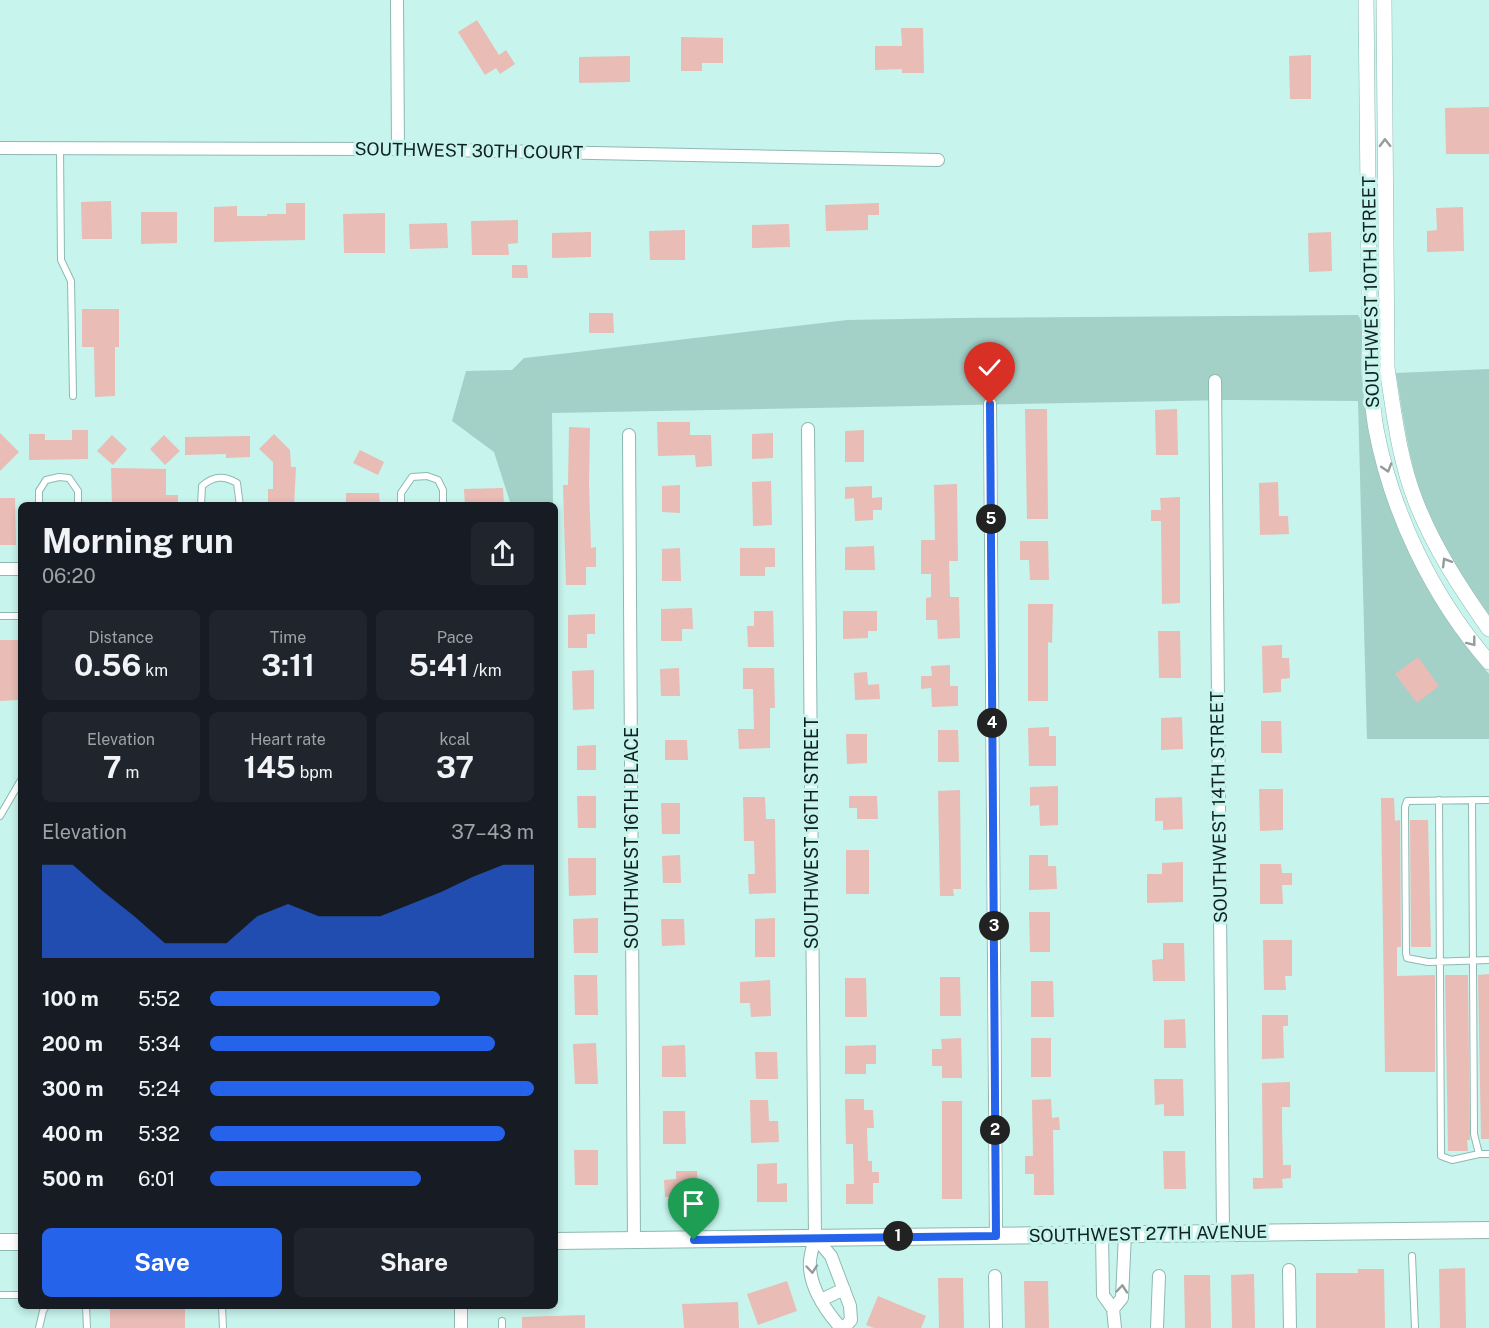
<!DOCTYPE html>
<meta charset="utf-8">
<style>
body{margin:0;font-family:"Public Sans",sans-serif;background:#20242c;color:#f1f3f6;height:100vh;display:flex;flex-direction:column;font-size:22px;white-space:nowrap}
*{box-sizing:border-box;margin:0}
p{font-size:20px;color:#9ea1a6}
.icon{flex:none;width:33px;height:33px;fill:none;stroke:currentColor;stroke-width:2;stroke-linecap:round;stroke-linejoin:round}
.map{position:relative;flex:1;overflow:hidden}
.panel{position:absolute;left:18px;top:502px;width:540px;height:807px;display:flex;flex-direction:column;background:#171b24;border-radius:9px;box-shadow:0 3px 9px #0003}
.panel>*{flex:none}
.pin{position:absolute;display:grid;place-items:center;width:51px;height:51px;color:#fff;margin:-62px -26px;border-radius:50% 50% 50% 0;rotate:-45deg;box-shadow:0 0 6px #0007}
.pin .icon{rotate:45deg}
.km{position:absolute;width:30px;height:30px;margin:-15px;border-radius:50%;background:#222;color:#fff;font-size:16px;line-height:30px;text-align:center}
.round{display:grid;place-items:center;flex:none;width:63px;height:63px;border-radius:9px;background:#20242c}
.summary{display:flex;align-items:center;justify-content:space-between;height:102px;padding:0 24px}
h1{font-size:33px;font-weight:700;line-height:45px}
.metrics{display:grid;grid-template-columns:repeat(3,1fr);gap:9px;height:102px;padding:6px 24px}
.metrics div{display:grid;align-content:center;border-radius:9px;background:#20242c;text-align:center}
.metrics b{font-size:30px;font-weight:700}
.metrics small{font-size:16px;font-weight:400}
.metrics p{font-size:16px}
.chart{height:168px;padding:12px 24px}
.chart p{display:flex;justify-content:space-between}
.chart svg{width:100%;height:108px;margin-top:6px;fill:#2563eb;opacity:.7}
.action{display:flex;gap:12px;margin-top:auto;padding:12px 24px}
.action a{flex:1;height:69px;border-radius:9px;background:#2563eb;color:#fff;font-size:24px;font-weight:700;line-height:69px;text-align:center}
.action a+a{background:#20242c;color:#f1f3f6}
ul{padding:0 24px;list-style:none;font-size:20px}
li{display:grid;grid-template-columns:96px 72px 1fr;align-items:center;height:45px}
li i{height:15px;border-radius:8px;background:#2563eb}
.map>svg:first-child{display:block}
.green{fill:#a3d1c8}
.building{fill:#e9bcb5}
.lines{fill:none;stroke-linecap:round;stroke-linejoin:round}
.service-casing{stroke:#8db9b1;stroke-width:8}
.minor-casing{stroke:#8db9b1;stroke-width:14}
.tertiary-casing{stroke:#8db9b1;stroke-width:16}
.secondary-casing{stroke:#8db9b1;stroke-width:18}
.service{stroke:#fff;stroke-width:6}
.minor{stroke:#fff;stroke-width:12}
.tertiary{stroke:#fff;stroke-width:15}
.secondary{stroke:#fff;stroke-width:16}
.oneway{stroke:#939c9a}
.route-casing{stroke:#fff;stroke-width:12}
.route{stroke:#2563eb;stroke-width:8}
.labels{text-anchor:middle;stroke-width:6;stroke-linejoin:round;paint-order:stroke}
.street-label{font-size:18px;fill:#10221f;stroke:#c7f4ec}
</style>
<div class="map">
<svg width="1489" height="1328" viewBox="0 0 1489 1328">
<rect width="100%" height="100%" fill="#c7f4ec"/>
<path class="green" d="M1358,315L1362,322C1362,341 1360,362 1362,381C1372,489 1419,592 1489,674V739H1367L1358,401L1229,400L552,413L553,506L511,505L494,452L452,421L466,371L512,370L524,358L569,353L847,320L959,318Z
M1489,369V615C1463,579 1439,541 1423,499C1408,459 1403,415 1396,373Z
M555,605L558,823H555Z"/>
<path class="building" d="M477,20L499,55L506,50L515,64L500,74L496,68L485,75L458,32Z
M901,28H923L924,73H902V69L875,70V46H902Z
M681,37L723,38V63H702V71H681Z
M1311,55V99H1290L1289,56Z
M630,56V82L579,83V57Z
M1489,107V154H1446L1445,108Z
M111,201L112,239H82L81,202Z
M286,203H305V240L214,242V207L237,206V216H267V214H286Z
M879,203V215H868V230L826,231L825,205Z
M1463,207L1464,251L1427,252V231L1437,230L1436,208Z
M141,212H177V243L141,244Z
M385,213V253H344L343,214Z
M518,220V243L508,244L509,255H472L471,221Z
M447,223L448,248L410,249L409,224Z
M789,224L790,247L752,248V225Z
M685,230V260H650L649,231Z
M591,232V257L552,258V233Z
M1331,232L1332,271L1309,272L1308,233Z
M512,265H527L528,278H512Z
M82,309H119V347H115V396L95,397L94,347H82Z
M589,313H613L614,333H589Z
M1025,409H1047L1048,519H1027Z
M1177,409L1178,455H1156L1155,410Z
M657,422H690V435H711L712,466L696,467L695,455L658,456Z
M569,427L590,428L589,484L591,548L596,547V567H586V585H566L563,485H568Z
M72,430H88V459L29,460V434H45V440H72Z
M864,430V462H845V431Z
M0,433L19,452L0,471Z
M773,433V458L752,459V434Z
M274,434L290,450L291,467H296L294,506H268V489H273V462L259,449Z
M112,435L127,449L113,465L97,451Z
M164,435L180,451L165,465L150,449Z
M250,436V457L226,458V454L185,455V437Z
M360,450L384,462L378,475L353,463Z
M111,468L166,469V495H178V506H112Z
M771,481L772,525L753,526L752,482Z
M1278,482L1279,516H1288L1289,534L1260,535L1259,483Z
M957,484L958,561H949L950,597H959L960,638L938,639L937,620H926V598L931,597V574H921V540H935L934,485Z
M680,485V513L662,512V486Z
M872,486V498L882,497V510H873V520L855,521L854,498L845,499V487Z
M503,488L504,506H465L464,489Z
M346,493H379L380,506H346Z
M1180,497V603L1162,604L1161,521H1151V510H1161L1160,498Z
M0,498H15L16,545H0Z
M1020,541H1048L1049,580H1030L1029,560H1020Z
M874,546L875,570H845V547Z
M680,548L681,581H662V549Z
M740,548H775V567H765V576H740Z
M1028,604H1053L1052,643L1048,642V701H1028Z
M692,608L693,629H682V641H661V609Z
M754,611H773L774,647H748L747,626H754Z
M843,611H877V631H868V638L843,639Z
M595,614V634H587V648H568V615Z
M1158,631H1180L1181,678H1159Z
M0,640H18V646H21V696H18V700L0,701Z
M1282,645V658H1289L1290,678L1281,679V692L1263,693L1262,646Z
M1418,657L1439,686L1417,703L1395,674Z
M950,665V686H958V706L932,707L931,688L921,689V676H932L931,666Z
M679,668L680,696H661L660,669Z
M743,668H774L775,708H770V748L739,749L738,729H754L753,689H743Z
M594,670V709L573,710L572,671Z
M867,672L868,685L879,684L880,699L855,700L854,673Z
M1182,717L1183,749L1161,750V718Z
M1261,721H1281L1282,753H1261Z
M1049,727V736H1056V766H1029L1028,728Z
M938,730H958L959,762H938Z
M846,734H867V763L847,764Z
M665,740H687L688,760H665Z
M596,745V770H577V746Z
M1058,786V825L1040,826L1039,805L1030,806V787Z
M1259,789H1283V830L1260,831Z
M960,790L961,889H953L954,896H940L938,791Z
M577,796H596V828H578Z
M849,796H877L878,819H857V808H849Z
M743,797H765L766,819H775L776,893L749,894L748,874H755L754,841H744Z
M1182,797L1183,829L1163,830V821H1155V798Z
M1381,798H1394L1395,821L1400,820L1401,947H1397V976L1435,975V1072H1385Z
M661,803H680V834H662Z
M1410,820H1428L1431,947H1411Z
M846,850H869V894H846Z
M680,855L681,883H663L662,856Z
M1029,855H1048V866H1056L1057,889L1029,890Z
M568,858H596V895L569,896Z
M1183,862V902L1147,903V874H1162V863Z
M1260,864H1281L1282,873H1292V885H1282L1283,904H1260Z
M1029,912H1050V952H1030Z
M598,918V953H574L573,919Z
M775,918V957H755V919Z
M661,919H684L685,945L662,946Z
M1263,940H1292V976H1285L1286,990H1264Z
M1163,943H1184L1185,981H1153L1152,960L1163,959Z
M1489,974V1139H1481L1478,975Z
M574,975H597L598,1015H575Z
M1445,975H1468L1470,1140H1467L1468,1151H1448Z
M940,977H960L961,1016H940Z
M845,978H866L867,1017H845Z
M770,980L771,1016L751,1017L750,1003H740V982Z
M1031,981H1053L1054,1017H1031Z
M1262,1015H1288V1026H1283L1284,1058L1262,1059Z
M1185,1019L1186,1048H1164V1020Z
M961,1038L962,1078H942V1066H932V1049H942L941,1039Z
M1031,1038H1051V1077H1031Z
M596,1043L598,1084H575L573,1044Z
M685,1045L686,1077H662V1046Z
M876,1045V1064H866V1074H845V1046Z
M755,1052H777L778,1079H756Z
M1154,1079H1183L1184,1116H1164V1104L1155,1105Z
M1290,1082V1107H1282V1127L1283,1165H1291V1178L1282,1179L1283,1188L1253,1189V1178H1263L1262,1083Z
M845,1099H864V1110H873L874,1128H867L868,1161H872V1172H879V1183H873V1204H846V1184H854L853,1144H846Z
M1051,1099L1052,1118L1059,1117L1060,1130H1053L1054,1195H1034V1174H1025V1156H1033L1032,1100Z
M750,1100H768L769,1121H778L779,1142L751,1143Z
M942,1101H962V1199H942Z
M663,1111H685L686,1144H663Z
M574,1150H598V1185H575Z
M1163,1151H1185L1186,1189H1164Z
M777,1163V1184L787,1183V1202H757V1164Z
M676,1171H697L698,1197H665L664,1180L676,1179Z
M1465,1268L1466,1328H1440L1439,1269Z
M1358,1269H1384L1385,1328H1316V1273H1358Z
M1254,1274L1255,1328H1232L1231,1275Z
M1184,1275H1210L1211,1328H1185Z
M938,1278H963L964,1328H939Z
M787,1281L797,1311L758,1325L747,1294Z
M1024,1281H1048L1049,1328H1025Z
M878,1296L926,1316L921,1328H874L866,1325Z
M738,1302L739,1328H684L682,1304Z
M110,1306H185V1328H110Z
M585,1315V1328H522V1317Z"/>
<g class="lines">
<defs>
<path id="service" d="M60,148L61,260L71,281L73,396
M39,506V491L46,480L59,477L69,478L78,491V506
M201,506L202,486C213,476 224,475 237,483L240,506
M401,506V493L412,477L427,476L438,480L443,490V506
M0,616H21
M1439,800L1441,1156L1452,1160L1479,1154
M1472,800L1474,1134L1479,1154H1489
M1489,800L1407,801L1405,807L1406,953L1407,958L1428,962L1489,960
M0,816L21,780
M1412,1256L1415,1328
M0,1295H21
M86,1306L87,1328
M222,1306L223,1328
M502,1321V1328
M39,1328L43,1311L46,1306"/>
<path id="minor" d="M397,0L398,149
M0,148L398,149L938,160
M1215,381L1223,1232
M990,404L996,1236
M808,429L815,1237C813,1245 811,1253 810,1260C808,1285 825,1310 841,1328
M629,435L634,1241
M0,569H21
M1102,1234L1103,1295L1113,1309L1122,1298L1125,1234
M815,1237L831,1256L850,1306L851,1320L844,1328
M1289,1270L1290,1328
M995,1276L996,1328
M821,1300L844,1289
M461,1306V1328
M1113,1309L1115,1328
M1157,1328L1159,1276"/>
<path id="tertiary" d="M1366,0L1370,379C1372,395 1373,412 1376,429C1392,513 1433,598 1489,662
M1384,0L1387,368C1394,413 1399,459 1416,502C1434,548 1461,589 1489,629"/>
<path id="secondary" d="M555,1241L1489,1230
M0,1242H21"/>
</defs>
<use href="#service" class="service-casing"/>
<use href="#minor" class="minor-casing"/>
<use href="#tertiary" class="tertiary-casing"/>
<use href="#secondary" class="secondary-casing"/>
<use href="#service" class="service"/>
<use href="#minor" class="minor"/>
<use href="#tertiary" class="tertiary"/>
<use href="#secondary" class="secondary"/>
</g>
<defs><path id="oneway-chevron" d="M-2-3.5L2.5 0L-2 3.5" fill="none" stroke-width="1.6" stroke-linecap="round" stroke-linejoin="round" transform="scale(1.5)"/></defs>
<g class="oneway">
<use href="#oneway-chevron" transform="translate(1385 143) rotate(-91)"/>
<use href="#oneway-chevron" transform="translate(1387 468) rotate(73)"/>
<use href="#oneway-chevron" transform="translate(1446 562) rotate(-121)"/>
<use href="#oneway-chevron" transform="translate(1472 642) rotate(52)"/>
<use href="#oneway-chevron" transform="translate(812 1269) rotate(85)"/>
<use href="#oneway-chevron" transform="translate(1122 1289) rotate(-85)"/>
</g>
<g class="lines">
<defs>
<path id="route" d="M694,1240L996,1236L990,404"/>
</defs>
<use href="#route" class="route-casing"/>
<use href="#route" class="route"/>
</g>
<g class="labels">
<g class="street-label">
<text transform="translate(469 151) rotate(1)" y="6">SOUTHWEST 30TH COURT</text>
<text transform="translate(1371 292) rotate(-91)" y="6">SOUTHWEST 10TH STREET</text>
<text transform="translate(1219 807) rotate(-91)" y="6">SOUTHWEST 14TH STREET</text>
<text transform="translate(812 833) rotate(-90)" y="6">SOUTHWEST 16TH STREET</text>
<text transform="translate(632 838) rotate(-90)" y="6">SOUTHWEST 16TH PLACE</text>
<text transform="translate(1148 1234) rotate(-1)" y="6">SOUTHWEST 27TH AVENUE</text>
</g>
</g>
</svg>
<div class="pin" style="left:694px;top:1240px;background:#1e9e55"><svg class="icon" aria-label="arrive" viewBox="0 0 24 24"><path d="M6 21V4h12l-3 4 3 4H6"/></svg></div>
<div class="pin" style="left:990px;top:404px;background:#d93025"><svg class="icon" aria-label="check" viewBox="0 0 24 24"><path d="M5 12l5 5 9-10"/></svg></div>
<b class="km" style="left:898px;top:1236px">1</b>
<b class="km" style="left:995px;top:1130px">2</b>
<b class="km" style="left:994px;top:926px">3</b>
<b class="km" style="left:992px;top:723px">4</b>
<b class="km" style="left:991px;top:519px">5</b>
<section class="panel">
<div class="summary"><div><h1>Morning run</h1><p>06:20</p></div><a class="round"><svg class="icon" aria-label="share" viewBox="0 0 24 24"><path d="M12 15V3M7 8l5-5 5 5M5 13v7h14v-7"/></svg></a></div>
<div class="metrics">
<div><p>Distance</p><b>0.56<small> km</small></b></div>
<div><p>Time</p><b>3:11</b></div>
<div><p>Pace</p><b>5:41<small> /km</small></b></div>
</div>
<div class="metrics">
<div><p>Elevation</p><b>7<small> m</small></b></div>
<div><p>Heart rate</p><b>145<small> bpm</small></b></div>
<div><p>kcal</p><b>37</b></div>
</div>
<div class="chart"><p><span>Elevation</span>37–43 m</p>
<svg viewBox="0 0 160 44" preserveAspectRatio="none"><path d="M0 44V6L10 6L20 17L30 27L40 38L50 38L60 38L70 27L80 22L90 27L100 27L110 27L120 22L130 17L140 11L150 6L160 6V44z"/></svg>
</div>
<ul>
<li><b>100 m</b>5:52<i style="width:71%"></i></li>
<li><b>200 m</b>5:34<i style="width:88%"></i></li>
<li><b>300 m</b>5:24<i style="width:100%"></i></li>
<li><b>400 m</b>5:32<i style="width:91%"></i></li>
<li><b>500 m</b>6:01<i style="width:65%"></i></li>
</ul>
<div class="action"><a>Save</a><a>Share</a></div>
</section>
</div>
